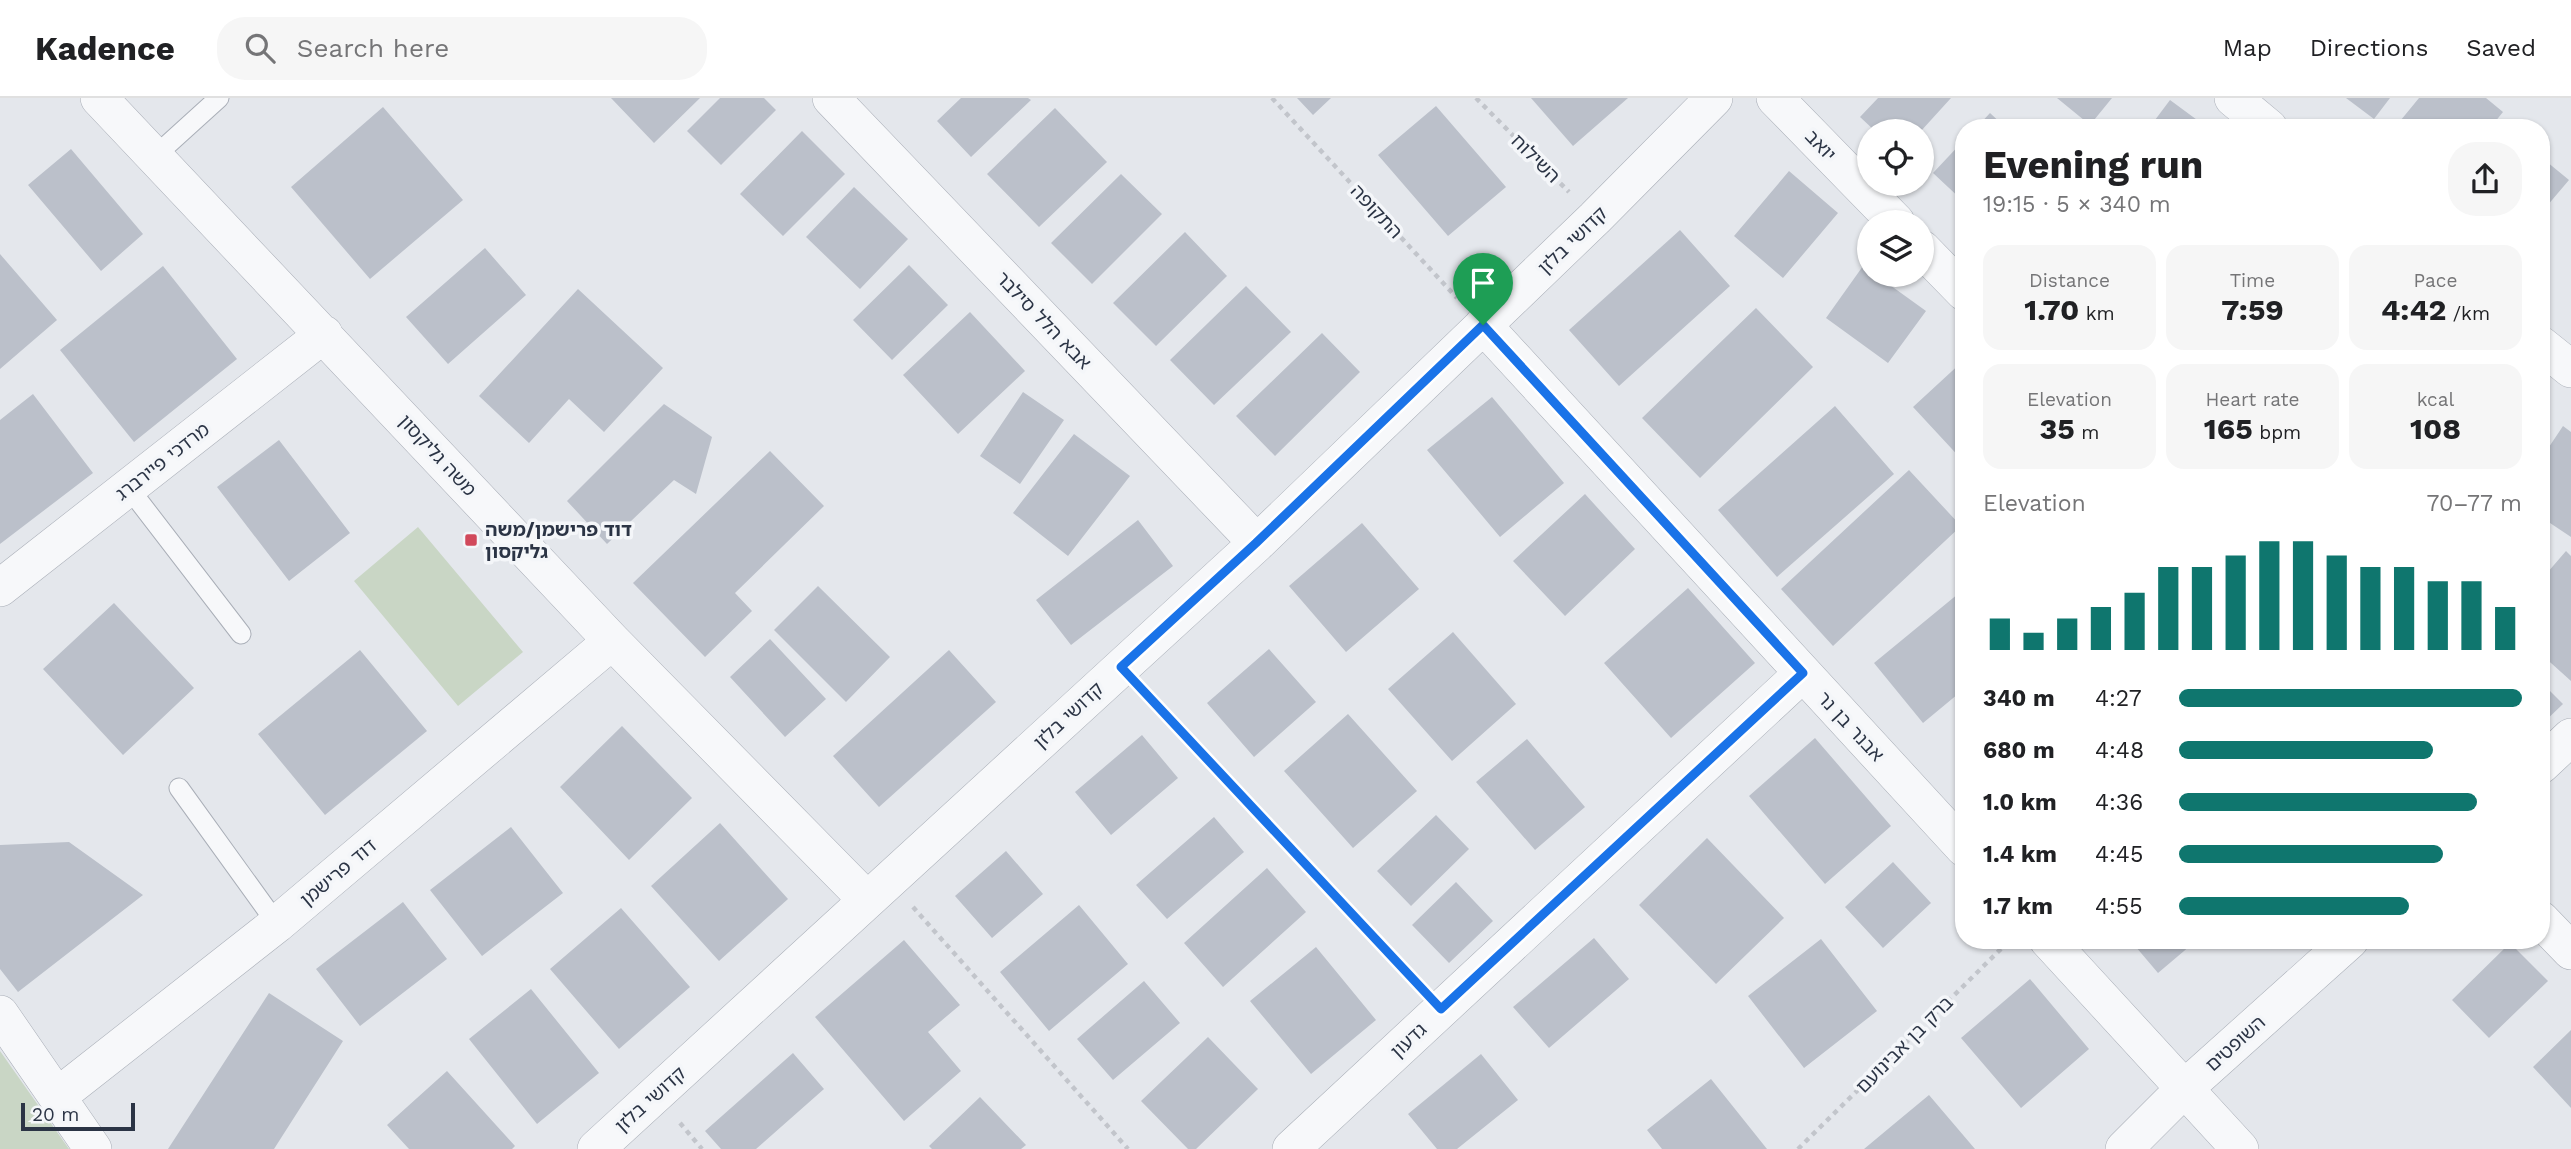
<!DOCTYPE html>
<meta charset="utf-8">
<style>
body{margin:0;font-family:"Work Sans","Noto Sans Hebrew",sans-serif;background:#f6f6f6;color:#202124;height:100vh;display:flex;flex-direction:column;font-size:26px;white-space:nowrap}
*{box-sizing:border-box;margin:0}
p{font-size:23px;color:#757577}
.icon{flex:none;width:38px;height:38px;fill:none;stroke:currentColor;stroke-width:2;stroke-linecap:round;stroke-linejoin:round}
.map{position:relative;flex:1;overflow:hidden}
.side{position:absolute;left:1955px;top:21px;width:595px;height:830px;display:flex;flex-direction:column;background:#fff;border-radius:28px;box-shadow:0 2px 5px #0004}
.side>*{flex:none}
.fabs{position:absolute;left:1857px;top:21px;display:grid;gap:14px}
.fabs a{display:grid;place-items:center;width:77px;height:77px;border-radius:50%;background:#fff;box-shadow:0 2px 5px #0004;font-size:35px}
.scale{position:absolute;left:21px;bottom:18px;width:114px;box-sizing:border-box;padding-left:7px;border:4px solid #2b3445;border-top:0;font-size:19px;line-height:24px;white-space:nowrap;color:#2b3445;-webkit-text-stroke:5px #f4f6f9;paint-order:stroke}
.pin{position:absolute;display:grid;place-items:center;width:60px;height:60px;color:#fff;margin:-72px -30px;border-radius:50% 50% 50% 0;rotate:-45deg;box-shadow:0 0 7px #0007}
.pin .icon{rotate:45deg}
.round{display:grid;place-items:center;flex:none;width:74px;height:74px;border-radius:28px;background:#f6f6f6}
.head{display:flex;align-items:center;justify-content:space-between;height:119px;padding:0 28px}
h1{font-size:38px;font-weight:700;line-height:52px}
.metrics{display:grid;grid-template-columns:repeat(3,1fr);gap:10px;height:119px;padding:7px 28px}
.metrics div{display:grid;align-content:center;border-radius:18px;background:#f6f6f6;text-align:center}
.metrics b{font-size:30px;font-weight:700}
.metrics small{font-size:19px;font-weight:400}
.metrics p{font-size:19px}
.chart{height:196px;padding:14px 28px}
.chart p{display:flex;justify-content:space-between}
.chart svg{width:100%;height:126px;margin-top:7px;stroke:#0f766e;stroke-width:6}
ul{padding:0 28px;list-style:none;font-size:23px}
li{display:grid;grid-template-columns:112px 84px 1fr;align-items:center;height:52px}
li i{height:18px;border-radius:9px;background:#0f766e}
header{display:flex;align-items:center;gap:42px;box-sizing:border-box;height:98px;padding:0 35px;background:#fff;border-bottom:2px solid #e0e0e0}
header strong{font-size:33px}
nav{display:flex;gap:38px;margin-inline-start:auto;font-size:24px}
.search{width:490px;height:63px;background:#f6f6f6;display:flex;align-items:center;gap:18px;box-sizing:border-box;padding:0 24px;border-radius:28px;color:#757577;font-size:26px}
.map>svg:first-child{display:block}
.green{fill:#c9d6c5}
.building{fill:#bbc0ca}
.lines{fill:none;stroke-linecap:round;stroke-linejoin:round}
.service-casing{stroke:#a9aeb7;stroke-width:21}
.minor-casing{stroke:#a9aeb7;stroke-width:38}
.path{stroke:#c2c5cb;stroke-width:4.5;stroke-dasharray:5 5;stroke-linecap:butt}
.service{stroke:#f7f8fa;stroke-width:19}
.minor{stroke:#f7f8fa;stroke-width:37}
.route-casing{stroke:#fff;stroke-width:14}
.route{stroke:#1a73e8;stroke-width:9}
.poi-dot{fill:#d1495b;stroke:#f4f6f9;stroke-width:2.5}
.labels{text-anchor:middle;stroke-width:7;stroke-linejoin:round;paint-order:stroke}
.street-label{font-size:19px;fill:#2b3445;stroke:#f4f6f9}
.poi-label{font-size:19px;font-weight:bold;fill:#2b3445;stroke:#f4f6f9;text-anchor:start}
</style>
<header>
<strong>Kadence</strong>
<div class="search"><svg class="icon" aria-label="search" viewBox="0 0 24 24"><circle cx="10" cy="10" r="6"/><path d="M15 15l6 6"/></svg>Search here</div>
<nav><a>Map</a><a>Directions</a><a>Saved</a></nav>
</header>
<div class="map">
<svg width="2571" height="1051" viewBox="0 0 2571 1051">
<rect width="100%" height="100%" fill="#e4e7ec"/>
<path class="green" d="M418,429L523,554L458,608L354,483Z
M0,953L69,1051H0Z"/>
<path class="building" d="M611,0H700L654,45Z
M720,0H764L776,12L721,67L687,33Z
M961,0H1028L1031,2L971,59L937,23Z
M1297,0H1331L1313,17Z
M1531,0H1628L1573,48Z
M1878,0H1951L1921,33H1875L1860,19Z
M2057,0H2112L2090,27Z
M2346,0H2390L2374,21Z
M2419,0H2486L2503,14L2490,30H2398L2396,28Z
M2170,2L2208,30H2149Z
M1436,8L1506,89L1448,138L1378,57Z
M383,9L463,102L370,181L291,89Z
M1055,10L1107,64L1039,129L987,76Z
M1990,15L2006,30H1976Z
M802,33L845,76L783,138L740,96Z
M1964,42V104L1933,75Z
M71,51L143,136L101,173L28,87Z
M2541,59L2569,82L2541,115Z
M1789,73L1838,115L1783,180L1734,138Z
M1121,76L1162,116L1092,186L1051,145Z
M854,89L908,141L860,191L806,139Z
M1680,132L1730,188L1619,288L1569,232Z
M1185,134L1227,178L1156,248L1113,205Z
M485,150L526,197L448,266L406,219Z
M0,156L57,222L0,271Z
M909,167L948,207L892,262L853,222Z
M163,168L237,261L134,344L60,252Z
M1863,168L1869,172V177H1876L1926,213L1888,265L1826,220Z
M1246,188L1291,234L1214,307L1170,262Z
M578,191L663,270L604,334L569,301L529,345L479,298Z
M1756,210L1813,269L1700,380L1642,320Z
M970,214L1025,273L958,336L903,277Z
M1322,235L1360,274L1275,358L1236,318Z
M1964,262V364L1913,309Z
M1023,294L1064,322L1020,386L980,358Z
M33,296L93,375L0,446V322Z
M1492,299L1564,385L1500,439L1427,352Z
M664,306L712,339L696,396L674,382L607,446L567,403Z
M1835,308L1894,376L1777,479L1718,412Z
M2563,328L2571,334V439L2541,419V361Z
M1074,336L1130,378L1068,458L1013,415Z
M279,342L350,435L289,483L217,389Z
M770,353L824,408L735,495L752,513L705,559L633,485Z
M1909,372L1961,428L1833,548L1781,491Z
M1585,396L1635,451L1565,518L1513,463Z
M1138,422L1173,468L1071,547L1036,502Z
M1362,425L1419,491L1346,554L1289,488Z
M2566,453L2571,458V583L2541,556V482Z
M818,488L890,559L846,604L774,532Z
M1688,490L1755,565L1671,640L1604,565Z
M1964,491V591L1923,625L1874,565Z
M114,505L194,590L123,657L43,571Z
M1453,534L1516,606L1452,663L1388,591Z
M770,541L826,601L785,639L730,579Z
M1269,551L1316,604L1254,659L1207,605Z
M360,552L427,633L325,717L258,636Z
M949,552L996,604L879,709L833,658Z
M2541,584L2563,606L2541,627Z
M1348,616L1417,693L1353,750L1284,673Z
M622,628L692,700L629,762L560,689Z
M1142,637L1178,680L1111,737L1075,694Z
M1815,640L1891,728L1825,786L1749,698Z
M1527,641L1585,709L1535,752L1476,684Z
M1436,717L1469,751L1411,808L1377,773Z
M1214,719L1244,754L1167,821L1136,787Z
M720,725L788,801L719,863L651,788Z
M511,729L563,795L482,858L430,792Z
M1707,740L1784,820L1716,886L1639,807Z
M69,744L143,797L18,894L0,871V747Z
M1006,753L1043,796L992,840L955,798Z
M1893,764L1931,805L1883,850L1845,809Z
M1267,770L1306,814L1223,889L1184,845Z
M1456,784L1493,823L1449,865L1412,827Z
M403,804L447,861L360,928L316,871Z
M1079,807L1128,866L1049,933L1000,874Z
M621,810L690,889L619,951L550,871Z
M1594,840L1629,881L1549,950L1513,909Z
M1821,841L1877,913L1804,970L1748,898Z
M904,842L960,907L928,934L961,973L904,1023L815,919Z
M2130,842H2197L2158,875Z
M2510,845L2548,883L2489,940L2452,902Z
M1316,849L1376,922L1311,976L1250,903Z
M2030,881L2089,951L2021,1010L1961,940Z
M1144,883L1180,925L1113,982L1077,941Z
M531,891L599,975L537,1026L469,941Z
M269,895L343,943L274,1051H168Z
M2571,932V1010L2533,969Z
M1208,939L1258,991L1196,1051H1188L1141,1003Z
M793,955L824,991L756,1051H721L705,1033Z
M1481,956L1518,1002L1457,1051H1437L1408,1016Z
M447,973L515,1048L512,1051H409L387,1027Z
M1711,981L1767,1051H1662L1647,1032Z
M1929,997L1975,1051H1864L1894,1026Z
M980,999L1026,1047L1021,1051H932L929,1048Z"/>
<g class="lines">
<defs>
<path id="service" d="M155,58L219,0
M128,389L241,536
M179,690L277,826"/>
<path id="minor" d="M99,0L612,543L867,802
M831,0L1257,445
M1775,0L1896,124
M2233,0L2269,30
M1922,151L1964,194
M1483,227L1964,750
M2541,247L2571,271
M0,490L324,236
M2541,667L2571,639
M2541,822L2571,853
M2048,842L2240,1051
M0,916L93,1051
M58,998L277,826L612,543
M596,1051L1257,445L1595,120L1714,0
M1291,1051L1803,575
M2124,1051L2185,990L2350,842"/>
</defs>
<use href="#service" class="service-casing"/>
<use href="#minor" class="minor-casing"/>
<path class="path" d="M1272,0L1457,200
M1476,0L1569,94
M1145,595L1416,885
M913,809L1128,1051
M680,1025L702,1051
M1798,1051L2009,843"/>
<use href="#service" class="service"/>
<use href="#minor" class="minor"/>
</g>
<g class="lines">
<defs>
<path id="route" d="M1483,227L1803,575L1441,911L1121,569L1256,445Z"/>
</defs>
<use href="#route" class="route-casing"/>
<use href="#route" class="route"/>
</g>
<rect class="poi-dot" x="464" y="435" width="14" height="14" rx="3.5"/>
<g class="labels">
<g class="street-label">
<text transform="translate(1821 47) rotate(46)" y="7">יואב</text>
<text transform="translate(1536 60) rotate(45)" y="7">השילוח</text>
<text transform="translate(1377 113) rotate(47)" y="7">התקופה</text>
<text transform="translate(1572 142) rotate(-44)" y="7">קדושי בלזן</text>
<text transform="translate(1044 222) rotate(46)" y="7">אבא הלל סילבר</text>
<text transform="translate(438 357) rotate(47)" y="7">משה גליקסון</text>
<text transform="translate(162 363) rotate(-38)" y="7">מרדכי פיירברג</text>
<text transform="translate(1068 617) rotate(-43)" y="7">קדושי בלזן</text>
<text transform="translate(1851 628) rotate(47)" y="7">אבנר בן נר</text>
<text transform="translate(338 774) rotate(-40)" y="7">דוד פרישמן</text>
<text transform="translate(1408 942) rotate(-43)" y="7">גדעון</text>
<text transform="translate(2235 945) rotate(-42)" y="7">השופטים</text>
<text transform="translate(1904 946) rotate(-45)" y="7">ברק בן אבינועם</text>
<text transform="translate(650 1001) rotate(-42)" y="7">קדושי בלזן</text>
</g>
<g class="poi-label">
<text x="485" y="438">דוד פרישמן/משה<tspan x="485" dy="22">גליקסון</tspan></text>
</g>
</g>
</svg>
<div class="fabs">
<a><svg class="icon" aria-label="locate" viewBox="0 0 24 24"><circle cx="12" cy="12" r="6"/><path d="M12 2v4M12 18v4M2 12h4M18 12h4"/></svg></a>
<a><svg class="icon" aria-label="layers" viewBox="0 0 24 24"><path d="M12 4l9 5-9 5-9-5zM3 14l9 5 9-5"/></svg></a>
</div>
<div class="scale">20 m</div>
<div class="pin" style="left:1483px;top:227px;background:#1e9e55"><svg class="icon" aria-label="arrive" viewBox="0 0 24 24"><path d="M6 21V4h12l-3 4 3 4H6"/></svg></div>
<section class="side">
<div class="head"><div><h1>Evening run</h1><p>19:15 · 5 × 340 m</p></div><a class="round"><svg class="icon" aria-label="share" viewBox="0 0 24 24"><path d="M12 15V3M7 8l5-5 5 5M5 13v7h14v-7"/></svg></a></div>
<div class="metrics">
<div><p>Distance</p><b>1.70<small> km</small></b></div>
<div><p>Time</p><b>7:59</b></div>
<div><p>Pace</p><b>4:42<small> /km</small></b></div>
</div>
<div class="metrics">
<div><p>Elevation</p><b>35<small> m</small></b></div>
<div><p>Heart rate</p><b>165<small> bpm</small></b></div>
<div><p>kcal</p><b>108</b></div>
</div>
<div class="chart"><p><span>Elevation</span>70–77 m</p>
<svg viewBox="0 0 160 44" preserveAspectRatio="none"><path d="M5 44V33M15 44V38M25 44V33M35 44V29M45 44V24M55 44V15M65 44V15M75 44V11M85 44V6M95 44V6M105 44V11M115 44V15M125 44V15M135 44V20M145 44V20M155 44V29"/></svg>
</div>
<ul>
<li><b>340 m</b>4:27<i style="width:100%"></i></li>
<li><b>680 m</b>4:48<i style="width:74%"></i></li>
<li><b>1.0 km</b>4:36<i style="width:87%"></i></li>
<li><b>1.4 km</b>4:45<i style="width:77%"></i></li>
<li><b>1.7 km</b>4:55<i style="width:67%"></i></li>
</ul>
</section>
</div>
